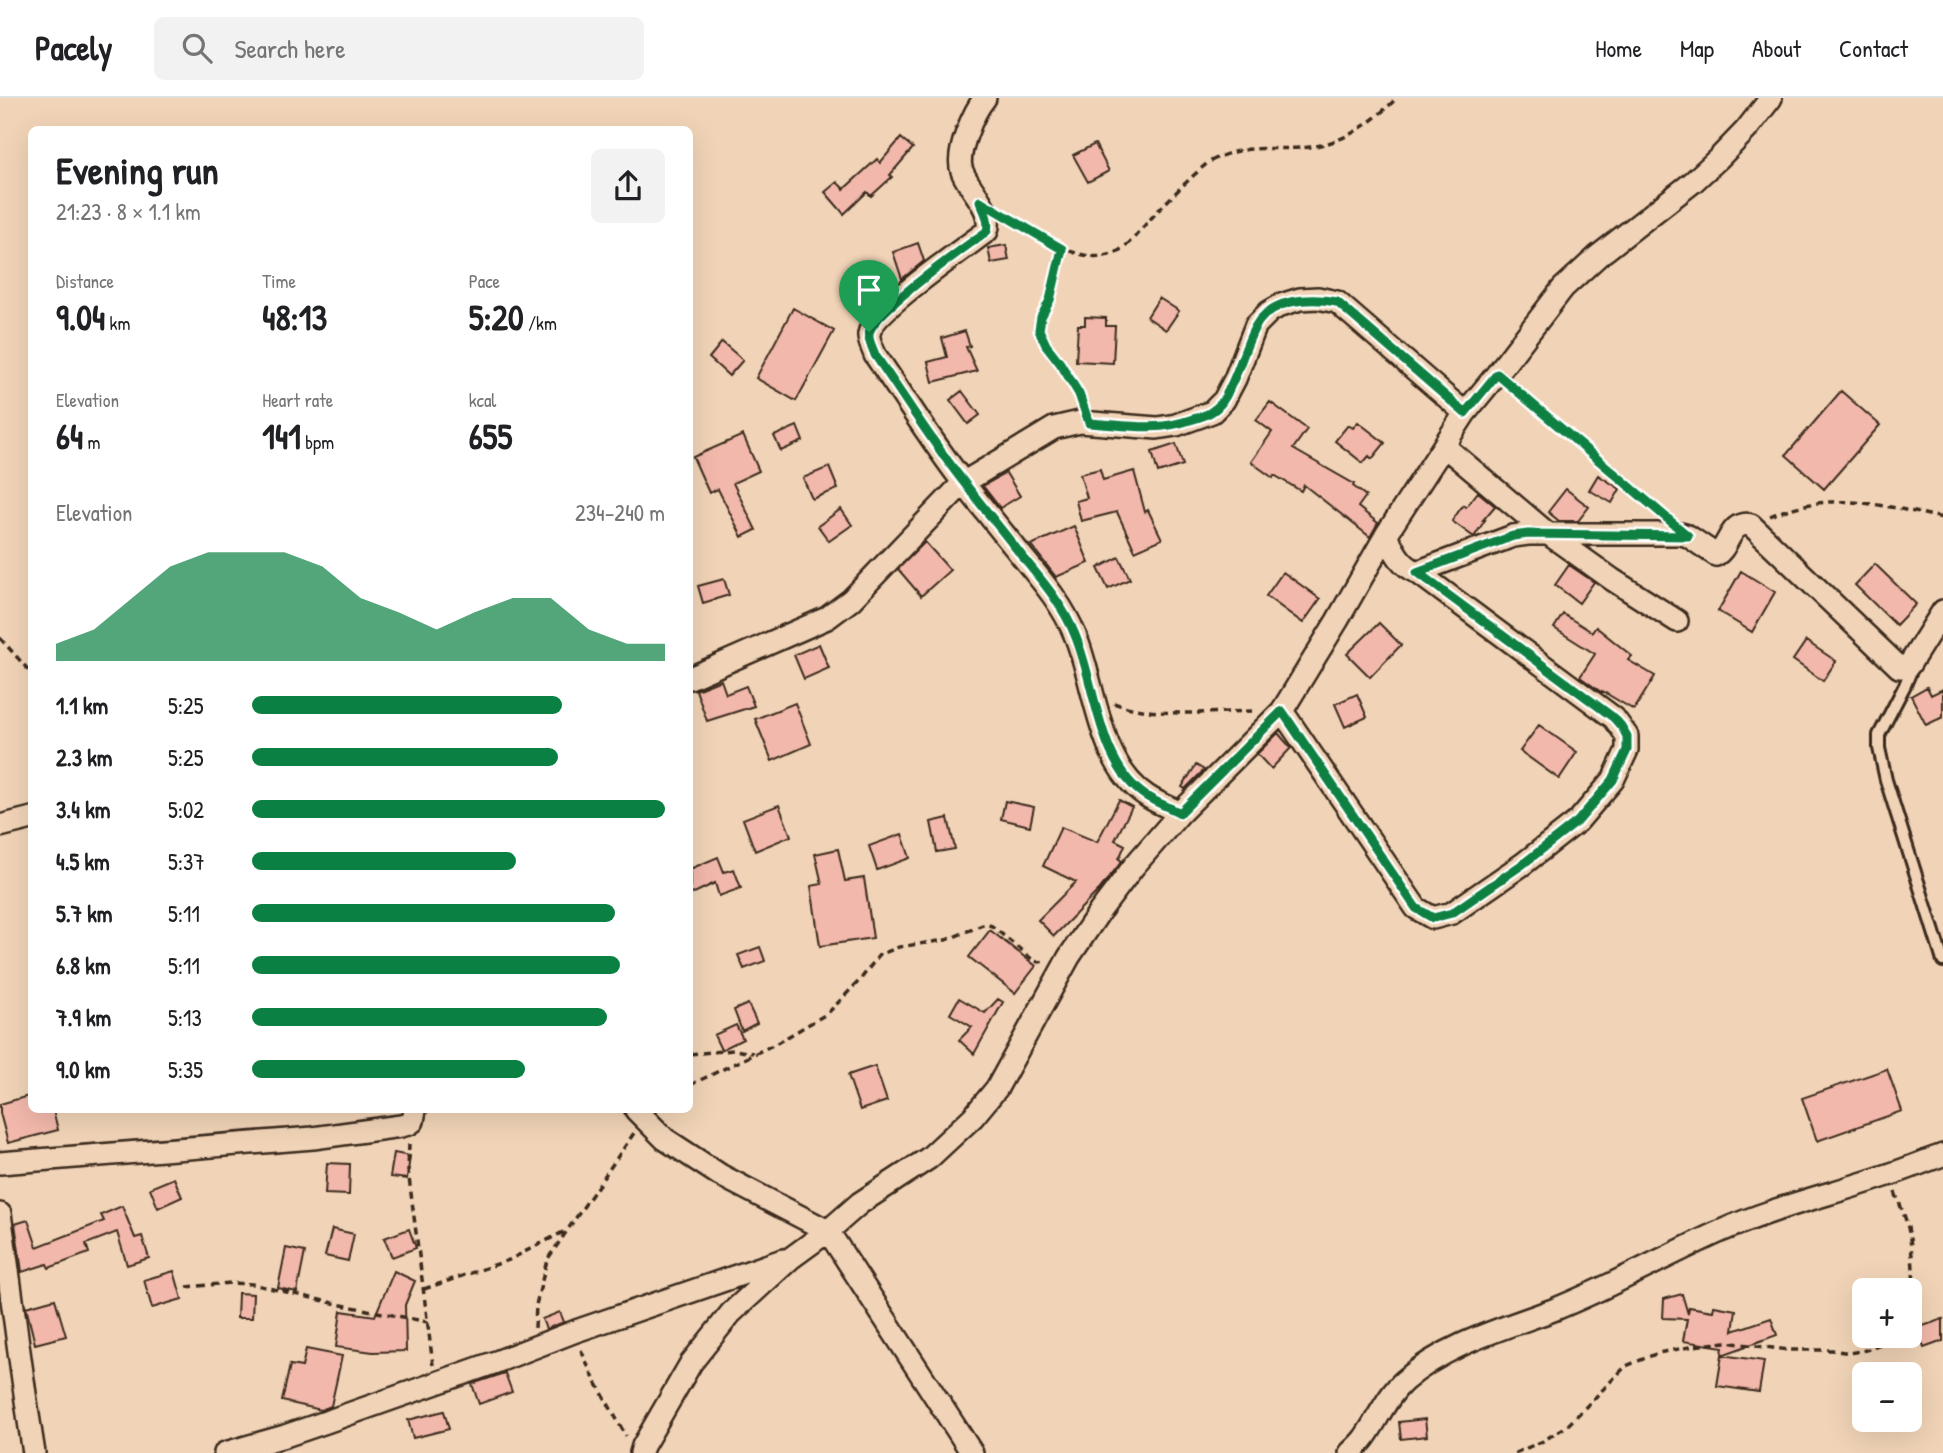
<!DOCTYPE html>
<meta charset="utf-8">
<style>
body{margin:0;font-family:"Patrick Hand",sans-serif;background:#f2f2f2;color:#202124;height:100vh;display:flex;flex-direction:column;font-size:26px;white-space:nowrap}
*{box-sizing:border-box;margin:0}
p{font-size:23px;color:#757577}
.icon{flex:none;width:38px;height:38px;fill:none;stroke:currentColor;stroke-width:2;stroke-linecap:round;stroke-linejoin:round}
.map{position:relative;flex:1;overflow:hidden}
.drawer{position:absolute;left:28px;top:28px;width:665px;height:987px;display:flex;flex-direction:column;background:#fff;border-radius:10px;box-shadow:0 7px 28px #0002}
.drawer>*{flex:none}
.buttons{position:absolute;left:1852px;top:1180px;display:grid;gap:14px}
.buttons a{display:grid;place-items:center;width:70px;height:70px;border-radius:10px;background:#fff;box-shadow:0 7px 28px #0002;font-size:35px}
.pin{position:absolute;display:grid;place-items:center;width:60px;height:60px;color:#fff;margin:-72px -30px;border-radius:50% 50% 50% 0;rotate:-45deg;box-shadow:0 0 7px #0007}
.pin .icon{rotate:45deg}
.round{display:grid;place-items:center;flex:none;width:74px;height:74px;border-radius:10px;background:#f2f2f2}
.head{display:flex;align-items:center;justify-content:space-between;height:119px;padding:0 28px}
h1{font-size:38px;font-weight:700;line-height:52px}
.metrics{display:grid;grid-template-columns:repeat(3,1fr);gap:10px;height:119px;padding:7px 28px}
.metrics div{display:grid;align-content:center}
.metrics b{font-size:35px;font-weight:700}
.metrics small{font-size:19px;font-weight:400}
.metrics p{font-size:19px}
.chart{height:196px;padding:14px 28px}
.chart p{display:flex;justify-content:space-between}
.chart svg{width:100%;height:126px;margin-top:7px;fill:#0b8043;opacity:.7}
ul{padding:0 28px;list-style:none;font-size:23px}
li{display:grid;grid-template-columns:112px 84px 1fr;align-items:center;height:52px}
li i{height:18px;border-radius:9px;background:#0b8043}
header{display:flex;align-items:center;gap:42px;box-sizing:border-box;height:98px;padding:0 35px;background:#fff;border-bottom:2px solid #e0e0e0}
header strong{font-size:33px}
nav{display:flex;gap:38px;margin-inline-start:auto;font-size:24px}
.search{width:490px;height:63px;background:#f2f2f2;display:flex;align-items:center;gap:18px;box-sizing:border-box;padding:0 24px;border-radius:10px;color:#757577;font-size:26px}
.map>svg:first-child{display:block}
.building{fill:#f2b8ab;stroke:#3b2a1e;stroke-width:2}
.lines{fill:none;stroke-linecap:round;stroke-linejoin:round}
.lane-casing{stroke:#3b2a1e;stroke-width:16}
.street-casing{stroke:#3b2a1e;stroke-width:26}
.path{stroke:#3b2a1e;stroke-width:3.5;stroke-dasharray:7 5;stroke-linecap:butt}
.lane{stroke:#f1d4b7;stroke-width:10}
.street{stroke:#f1d4b7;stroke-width:21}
.route-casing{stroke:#fff;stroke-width:14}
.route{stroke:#0b8043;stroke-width:9}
</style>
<header>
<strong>Pacely</strong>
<div class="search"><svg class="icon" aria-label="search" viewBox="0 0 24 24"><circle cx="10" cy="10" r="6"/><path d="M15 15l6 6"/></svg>Search here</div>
<nav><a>Home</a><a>Map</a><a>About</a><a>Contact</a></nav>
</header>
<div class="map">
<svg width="1943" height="1355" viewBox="0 0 1943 1355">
<rect width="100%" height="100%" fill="#f1d4b7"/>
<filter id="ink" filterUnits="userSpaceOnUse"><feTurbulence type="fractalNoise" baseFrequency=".0143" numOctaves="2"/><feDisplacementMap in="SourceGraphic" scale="14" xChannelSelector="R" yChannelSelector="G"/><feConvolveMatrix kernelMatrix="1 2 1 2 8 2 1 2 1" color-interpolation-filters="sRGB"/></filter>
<g filter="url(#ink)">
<path class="building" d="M901,40L913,50L890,77L892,79L871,98L867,94L844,116L825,94L837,84L844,91L877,61L880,65Z
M1095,46L1109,73L1088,84L1073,57Z
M918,145L924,163L902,181L893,154Z
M1006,147L1009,162L991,165L988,150Z
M1159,200L1179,213L1166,232L1147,219Z
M793,210L834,233L796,303L756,280Z
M1085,219L1106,220V228H1115L1113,265L1076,263L1078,227H1085Z
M965,233L970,248L966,249L977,273L933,284L928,264L947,259L942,240Z
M722,244L743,262L729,278L709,260Z
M962,293L980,317L968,326L950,302Z
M1841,293L1880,327L1824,391L1786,357Z
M1270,304L1307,331L1293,351L1354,386L1353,388L1366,398L1358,409L1378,425L1370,439L1304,387L1301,393L1274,377L1273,380L1251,364L1272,334L1256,322Z
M1358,324L1385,345L1372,361L1369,358L1363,365L1335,343L1348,327L1353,330Z
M797,328L803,343L781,353L774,338Z
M743,337L759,373L733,385L756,432L742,439L718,391L709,395L693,359Z
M1176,346L1183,367L1158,375L1152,354Z
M829,369L838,391L812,401L803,380Z
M1100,371L1103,382L1134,373L1145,414L1148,412L1162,441L1135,453L1117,414L1081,423L1076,403L1087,400L1080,376Z
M1006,375L1020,398L1000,410L983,388Z
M1598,377L1620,391L1612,405L1589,392Z
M1566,391L1589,409L1578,423H1559L1548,414Z
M1478,394L1495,408L1483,422H1485L1474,439L1452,423L1463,407L1466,409Z
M841,411L852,427L829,443L818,428Z
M1074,428L1089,465L1056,479L1031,447Z
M925,444L950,472L921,498L898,471Z
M1119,459L1130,481L1108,491L1098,470Z
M1875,466L1916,506L1896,527L1855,487Z
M1569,467L1594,484L1579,505L1555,487Z
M1741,473L1775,494L1752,534L1718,513Z
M1283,474L1320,501L1303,525L1266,498Z
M724,481L729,497L703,505L698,488Z
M1563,516L1592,534L1596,529L1632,558L1628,562L1655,578L1634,612L1602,593L1601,594L1580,579L1595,556L1554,530Z
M1379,525L1401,547L1370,579L1347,556Z
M1806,543L1836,563L1823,583L1793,562Z
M819,546L829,570L804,581L794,557Z
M721,582L726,596L746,588L754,608L707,623L696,592Z
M1927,589L1931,597L1943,591V619L1926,627L1911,598Z
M1357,596L1367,619L1345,629L1335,606Z
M795,605L811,646L772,663L755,621Z
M1539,627L1577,654L1559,681L1520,653Z
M1278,635L1291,650L1271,671L1257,656Z
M1196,667L1204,672L1185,691L1182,689Z
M1119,702L1132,709L1115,742L1125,747L1119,761L1122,763L1099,792L1054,838L1038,822L1076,784L1043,768L1061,729L1097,744Z
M1005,703L1034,709L1030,728L1001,721Z
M779,707L791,738L755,753L743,721Z
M948,720L955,751L937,754L931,724Z
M902,736L910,760L877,772L869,748Z
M838,751L845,783L864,780L873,840L820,848L811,788L822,786L815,756Z
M718,759L724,774L734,771L741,790L719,798L715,785L690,797V771Z
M990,832L1036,868L1015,895L969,859Z
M760,849L765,863L744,871L738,857Z
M959,900L985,915L998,901L1003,904L974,956L959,942L972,929L950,916Z
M748,906L757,925L742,933L734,912Z
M736,927L743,941L721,952L714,937Z
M875,968L887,1003L860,1012L848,977Z
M1887,971L1902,1013L1817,1043L1802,1000Z
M32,997V1012H53L58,1032L8,1045L0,1015V1006Z
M394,1055L410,1058L407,1081L390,1079Z
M327,1065L350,1066L349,1097L325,1096Z
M174,1080L182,1099L158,1110L150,1090Z
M122,1108L135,1140L142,1138L149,1160L127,1167L117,1134L86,1146L89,1155L49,1170L47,1166L22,1174L15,1126L28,1122L37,1149L104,1123L101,1117Z
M332,1131L354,1136L348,1163L325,1158Z
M409,1131L416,1150L392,1159L384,1140Z
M286,1150L305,1154L297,1194L278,1190Z
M174,1173L182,1201L152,1210L144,1182Z
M394,1173L415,1183L405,1207L406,1253L373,1254L336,1249L341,1213L375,1218Z
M238,1195L253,1196L252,1220H237Z
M1682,1196L1688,1216L1689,1209L1713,1213L1714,1208L1736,1212L1733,1233L1771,1220L1777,1237L1722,1257L1723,1249L1683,1243L1687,1221L1663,1220L1664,1201Z
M55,1201L66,1238L35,1246L26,1209Z
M560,1214L564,1224L546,1231L542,1221Z
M1943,1221V1243L1924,1250L1917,1230Z
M306,1251L342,1258L331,1308L321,1312L282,1303L290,1267L302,1269Z
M1722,1257L1764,1263L1759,1294L1717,1288Z
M505,1275L512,1294L479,1306L472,1286Z
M444,1313L449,1331L413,1340L408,1322Z
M1425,1321L1427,1338L1401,1341L1399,1324Z"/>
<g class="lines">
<defs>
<path id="lane" d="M1913,568L1905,587L1879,637V650L1886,682L1943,863"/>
<path id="street" d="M985,0C974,13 955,56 962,73C969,92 994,111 987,133C966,149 871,214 869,236C868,243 873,250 875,257C905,300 933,346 966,388C985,413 1005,437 1025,462C1044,485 1064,509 1075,537C1096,587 1098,667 1147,698C1157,705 1169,709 1180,715
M1444,348L1547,435L1613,482L1677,523
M1386,437C1394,452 1400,467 1417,474L1513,438L1528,436H1681L1688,438L1716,457C1730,449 1729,422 1751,427L1899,569H1904L1909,567L1943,513
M690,580L827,520L851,502L963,385L1054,330L1080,324L1157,330L1176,327L1212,314L1224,302L1235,281L1256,227L1269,214L1281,207L1300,201L1318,200L1337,204L1465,315
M1282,613L1416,810L1433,820L1452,815L1523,766L1578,723L1613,682L1627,652V638L1614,620L1417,474
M0,728L32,720
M636,1012L665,1041L720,1077L828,1133L972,1355
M0,1065L313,1040L401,1028L409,1026L413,1023L415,1012
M0,1116C12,1196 21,1276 34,1355
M225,1355L285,1338L326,1324L496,1264L576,1233L783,1162
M641,1355L643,1348L691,1265L731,1215L791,1160L828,1133L860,1105L929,1060L973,1019L997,990L1069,859L1100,813L1134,768L1180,715L1282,613L1337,523L1386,437L1465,315L1497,276L1563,190L1598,158L1693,84L1719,60L1746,32L1771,0
M1350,1355C1355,1350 1361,1345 1365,1339C1378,1321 1387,1298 1404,1283C1446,1246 1502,1231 1553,1212C1611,1189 1665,1158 1721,1133C1775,1109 1833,1096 1888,1077C1907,1071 1925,1063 1943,1057"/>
</defs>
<use href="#lane" class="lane-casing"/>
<use href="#street" class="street-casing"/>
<path class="path" d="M1006,118C1033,134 1077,166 1109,157C1125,153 1135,138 1146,126C1161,109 1177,93 1194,77C1200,72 1205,66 1211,63C1242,46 1267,52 1300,50C1342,47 1368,28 1397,0
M1062,151L1050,202L1041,219L1039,232L1046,247L1073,285L1082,304
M1510,287L1664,417
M1770,418C1833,392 1880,407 1943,420
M0,540L32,576
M1114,605C1154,620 1212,614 1256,613
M690,956L734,952L753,955
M690,987L777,945L828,915L860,882L879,857L899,849L946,842L985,826L992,828L1033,862L1038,864L1046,863
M409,1046L408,1072L433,1267
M1895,1094C1899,1105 1904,1115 1907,1126C1912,1142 1918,1209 1909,1221
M187,1189L230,1185L252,1186L337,1206L428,1224
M424,1191L509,1162L565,1133
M535,1230L536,1207L547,1162L634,1035
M581,1252L591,1275L626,1338
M1515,1355L1543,1343L1567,1328L1626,1268L1658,1255L1694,1248L1725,1244L1789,1252H1832L1850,1255L1866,1252L1887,1243L1893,1237"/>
<use href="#lane" class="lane"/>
<use href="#street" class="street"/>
</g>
</g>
<g class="lines" filter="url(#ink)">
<defs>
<path id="route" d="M980,103L1062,151L1050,202L1041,219L1039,232L1046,247L1060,265L1079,296L1089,325C1125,327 1156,334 1190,322C1197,320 1205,318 1211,314C1220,309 1226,299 1230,289C1240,270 1245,248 1255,229C1271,200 1310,199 1337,204L1465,315L1497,276L1688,438L1528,436L1513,438L1417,474L1614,620L1621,628L1627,638V652L1613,682L1578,723L1523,766L1452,815L1433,820L1416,810L1282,613L1180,715C1169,709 1157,705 1146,698C1098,667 1096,587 1075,537C1064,509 1044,485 1025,462C1006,437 985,412 966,387C933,346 905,300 875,257C873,250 868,243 869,236C871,214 966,149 987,133C990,122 984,113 980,103Z"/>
</defs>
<use href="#route" class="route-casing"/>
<use href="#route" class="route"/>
</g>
</svg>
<div class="buttons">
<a>+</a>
<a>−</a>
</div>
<div class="pin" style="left:869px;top:234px;background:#1e9e55"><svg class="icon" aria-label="arrive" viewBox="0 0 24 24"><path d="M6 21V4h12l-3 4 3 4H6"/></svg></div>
<section class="drawer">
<div class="head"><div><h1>Evening run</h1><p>21:23 · 8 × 1.1 km</p></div><a class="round"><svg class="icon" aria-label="share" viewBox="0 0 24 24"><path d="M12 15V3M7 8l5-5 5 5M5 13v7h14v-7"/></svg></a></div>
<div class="metrics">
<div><p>Distance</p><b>9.04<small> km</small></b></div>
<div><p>Time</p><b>48:13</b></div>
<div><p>Pace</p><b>5:20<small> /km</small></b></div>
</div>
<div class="metrics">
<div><p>Elevation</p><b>64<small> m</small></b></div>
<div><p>Heart rate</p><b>141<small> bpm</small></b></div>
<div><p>kcal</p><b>655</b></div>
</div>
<div class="chart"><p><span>Elevation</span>234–240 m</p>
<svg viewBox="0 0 160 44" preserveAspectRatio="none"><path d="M0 44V38L10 33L20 22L30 11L40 6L50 6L60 6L70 11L80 22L90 27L100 33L110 27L120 22L130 22L140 33L150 38L160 38V44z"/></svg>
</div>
<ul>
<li><b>1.1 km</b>5:25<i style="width:75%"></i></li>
<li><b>2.3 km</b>5:25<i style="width:74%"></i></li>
<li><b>3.4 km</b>5:02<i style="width:100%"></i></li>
<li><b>4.5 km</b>5:37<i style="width:64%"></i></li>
<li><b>5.7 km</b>5:11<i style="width:88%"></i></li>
<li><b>6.8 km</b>5:11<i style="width:89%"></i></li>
<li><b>7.9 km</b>5:13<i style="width:86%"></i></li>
<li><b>9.0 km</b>5:35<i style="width:66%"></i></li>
</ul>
</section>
</div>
